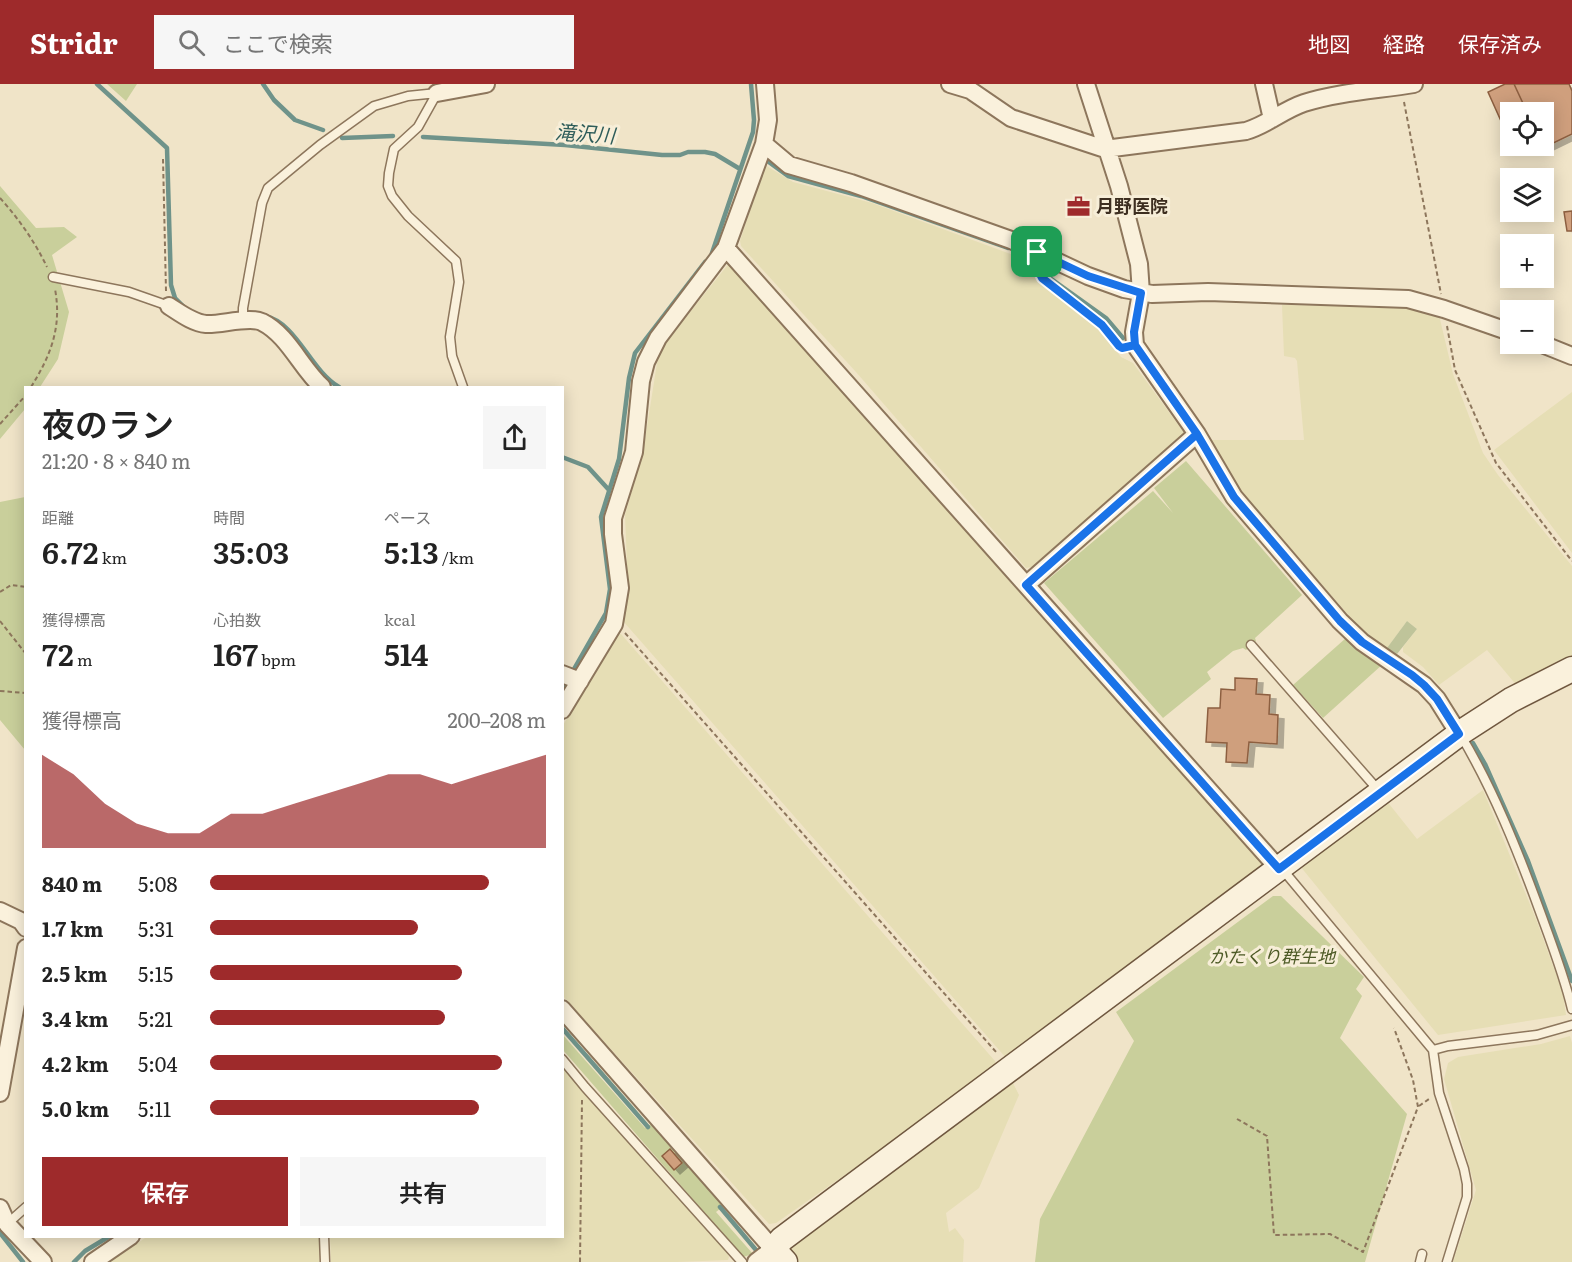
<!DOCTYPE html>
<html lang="ja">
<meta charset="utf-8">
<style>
body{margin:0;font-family:Literata,"Noto Sans JP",serif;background:#f6f6f6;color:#222;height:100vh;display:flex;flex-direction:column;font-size:22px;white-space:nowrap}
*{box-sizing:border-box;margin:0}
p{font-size:20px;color:#767676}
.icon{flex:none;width:33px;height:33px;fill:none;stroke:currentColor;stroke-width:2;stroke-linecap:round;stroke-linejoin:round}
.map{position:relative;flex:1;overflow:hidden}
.details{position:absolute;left:24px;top:302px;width:540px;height:852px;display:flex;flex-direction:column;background:#fff;border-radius:0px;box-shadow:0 3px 15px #0003}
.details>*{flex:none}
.tools{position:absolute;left:1500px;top:18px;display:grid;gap:12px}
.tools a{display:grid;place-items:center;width:54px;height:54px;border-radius:0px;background:#fff;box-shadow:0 3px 15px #0003;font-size:30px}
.pin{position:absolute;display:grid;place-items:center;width:51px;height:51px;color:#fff;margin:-26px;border-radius:12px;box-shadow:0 3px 9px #0006}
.round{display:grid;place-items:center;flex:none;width:63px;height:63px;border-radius:0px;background:#f6f6f6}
.head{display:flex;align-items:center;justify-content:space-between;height:102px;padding:0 18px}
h1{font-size:33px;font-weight:600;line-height:45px}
.stats{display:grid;grid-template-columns:repeat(3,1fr);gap:9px;height:102px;padding:6px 18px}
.stats div{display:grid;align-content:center}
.stats b{font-size:30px;font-weight:600}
.stats small{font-size:16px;font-weight:400}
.stats p{font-size:16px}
.chart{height:168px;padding:12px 18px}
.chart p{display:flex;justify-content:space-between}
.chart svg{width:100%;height:108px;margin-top:6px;fill:#9e2a2b;opacity:.7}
.action{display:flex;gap:12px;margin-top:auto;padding:12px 18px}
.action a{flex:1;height:69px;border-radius:0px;background:#9e2a2b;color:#fff;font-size:24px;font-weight:600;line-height:69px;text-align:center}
.action a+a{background:#f6f6f6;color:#222}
ul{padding:0 18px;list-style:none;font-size:20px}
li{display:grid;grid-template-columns:96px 72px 1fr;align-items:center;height:45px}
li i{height:15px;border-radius:8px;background:#9e2a2b}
header{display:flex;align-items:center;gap:36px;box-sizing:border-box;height:84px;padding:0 30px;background:#9e2a2b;color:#fff}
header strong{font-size:28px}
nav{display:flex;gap:33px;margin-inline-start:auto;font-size:21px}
.search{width:420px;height:54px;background:#f6f6f6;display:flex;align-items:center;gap:15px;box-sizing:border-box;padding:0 21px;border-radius:0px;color:#767676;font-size:22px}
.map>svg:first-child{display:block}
.farmland{fill:#e6deb5}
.green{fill:#c9cf9b}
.cemetery{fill:#bfc49a}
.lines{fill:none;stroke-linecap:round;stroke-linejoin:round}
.stream{stroke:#6f938a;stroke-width:4.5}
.building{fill:#cf9f7d;stroke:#8d5f41;stroke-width:1.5;filter:url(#shadow)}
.lane-casing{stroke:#8d765c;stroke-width:11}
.street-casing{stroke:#8d765c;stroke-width:20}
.secondary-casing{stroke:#6f573f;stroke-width:27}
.path{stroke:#8d765c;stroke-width:2;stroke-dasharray:4.5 3;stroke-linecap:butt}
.lane{stroke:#faf1dc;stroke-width:8}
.street{stroke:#faf1dc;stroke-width:16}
.secondary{stroke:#faf1dc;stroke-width:24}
.route-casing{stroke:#fff;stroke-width:12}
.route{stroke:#1a73e8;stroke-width:8}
.labels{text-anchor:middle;stroke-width:6;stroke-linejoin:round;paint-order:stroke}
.poi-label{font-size:18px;font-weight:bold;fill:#3d2e20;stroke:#f7eed8;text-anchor:start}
.park-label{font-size:18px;font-style:italic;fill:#4d5a26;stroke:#f7eed8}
.water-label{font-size:20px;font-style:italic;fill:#2f5d5a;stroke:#f7eed8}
</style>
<header>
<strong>Stridr</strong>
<div class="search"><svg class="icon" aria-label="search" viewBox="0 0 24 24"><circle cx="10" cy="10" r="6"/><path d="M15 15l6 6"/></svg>ここで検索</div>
<nav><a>地図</a><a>経路</a><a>保存済み</a></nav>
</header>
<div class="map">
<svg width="1572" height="1178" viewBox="0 0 1572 1178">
<defs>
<filter id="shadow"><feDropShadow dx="6" dy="4" stdDeviation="0" flood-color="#0004"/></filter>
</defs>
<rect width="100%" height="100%" fill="#f0e4c8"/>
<path class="farmland" d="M765,81L793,98L872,119L1016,172L1027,180L1040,199L1089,235L1103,249L1121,273L1133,279L1185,350L1179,357L1032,483L1026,484L856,288L741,162L740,157Z
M730,178L1265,781L1007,975L623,537L628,506L625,431L643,368L657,279L663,262Z
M1282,221L1407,222L1439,231L1453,290L1483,369L1498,391L1572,482V574L1518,603L1487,566L1439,601L1423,583L1403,568V563L1417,545L1407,537L1387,564L1363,548L1234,399L1208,356H1304L1297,277L1295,274L1284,272Z
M1572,308V469L1494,366Z
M621,550L995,977L998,984L776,1139L769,1140L563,912L562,643L617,551Z
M1483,706L1536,835L1563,909L1566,931L1438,951L1300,782L1386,716L1417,755Z
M1570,952L1572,959V1178H1453L1476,1106L1444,995L1448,979L1458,973L1541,960Z
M563,983L727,1169L729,1173L728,1176L677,1178H331L330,1152H562Z
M1011,995L1019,1011L979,1104L946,1129L949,1148L955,1144L964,1156L963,1178H800L788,1166L849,1114Z
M148,1152H319L320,1178H110Z"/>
<path class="green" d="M107,0H137L126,17Z
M0,102L36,144L64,143L77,153L52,171L69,228L58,275L40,303H26L25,325L0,355Z
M1186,377L1302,511L1255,554L1256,557L1246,566L1243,564L1233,567L1207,588L1211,595L1163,634L1044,499L1153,407L1173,429L1154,404Z
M25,413H26L25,666L0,636V418Z
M1346,554L1383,580L1323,634L1293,601Z
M1273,812H1281L1364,893L1356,905L1362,912L1340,954L1407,1030L1365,1178H1035L1040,1135L1134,957L1116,928Z
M562,950L645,1044L651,1040L725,1121L716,1128L753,1170L743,1173L563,966Z"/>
<path class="cemetery" d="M1407,537L1417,545L1397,570L1387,564Z"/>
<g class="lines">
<path class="stream" d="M97,0L167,64L171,201L175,214L184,223
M263,0L274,16L295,36L323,46
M423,53L565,61L662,71H680L688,68H705L715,70L740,85
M342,54L393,52
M766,76L788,92L861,112L1008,164
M712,169L753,48L754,36L751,0
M1045,182L1050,194L1106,234L1123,254
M265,232C297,239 310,286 339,303
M562,373L588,383L609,406
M562,606L606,529L610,505L601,433L619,375L629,294L635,269L705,178
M1473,659L1485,680L1528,777L1572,897
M562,944L648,1043
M720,1123L756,1166
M0,1149L23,1178
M74,1178L85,1167L110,1152"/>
</g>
<path class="building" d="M1505,0H1514L1527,28H1510V57L1488,8Z
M1514,0H1569L1572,7V50L1543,64L1544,28H1527Z
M1572,127V147H1567L1564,128Z
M1235,594L1257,595L1256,610L1270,611L1269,630L1278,631L1277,660L1249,658L1247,679L1226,678L1227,659L1206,658L1208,624H1220L1221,605L1235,606Z
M670,1065L682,1079L674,1086L662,1072Z"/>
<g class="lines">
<defs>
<path id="lane" d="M437,9L418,43L394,65L389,89L388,102L392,112L408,132L456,177L459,198L450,253L452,272L463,303
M53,193L129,208L169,222
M243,237V224L262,119L268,104L320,61L374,22L408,12L437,9
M1251,561L1379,707
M1460,650C1493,705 1517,765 1539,825C1551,858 1564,891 1572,925
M1281,786L1288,792L1433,966L1439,1009L1464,1085L1467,1100V1113L1447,1178
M1433,966L1448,962L1537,951L1572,941
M562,975L585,1003L742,1178
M7,1140L26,1123
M324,1152L325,1178
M1420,1178L1422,1170"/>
<path id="street" d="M950,0L970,6L1011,34L1105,65L1246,47C1267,41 1283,26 1304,19C1339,8 1378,6 1414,0
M1086,0L1119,102L1139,180L1141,209L1134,248L1135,261L1197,350L1234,413L1340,537L1362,558L1424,601L1437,615L1459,650
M1264,0L1272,35
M437,9L486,0
M764,60L789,81L851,99L1011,156L1088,192L1124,205L1152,210L1208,208L1408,215L1444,225L1510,248
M726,164L1279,785
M169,222C180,229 193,239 206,240C221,241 249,232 262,238C288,251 301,284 322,303
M1542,260L1572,272
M1026,501L1197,350
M562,590L580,597
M562,626L614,540L620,504L613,450V434L634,368L641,297L646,278L658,254L726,164L764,60L768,36L765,0
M0,827L21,837L26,844
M562,925L773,1165L756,1178
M0,1009L26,864
M0,1124L7,1140L43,1178
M93,1178L131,1152"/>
<path id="secondary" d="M785,1178L773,1165L782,1155L830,1119L1463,647L1511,616L1572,585"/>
</defs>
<use href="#lane" class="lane-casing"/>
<use href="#street" class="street-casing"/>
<use href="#secondary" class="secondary-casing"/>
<path class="path" d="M1404,18L1441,210
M163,75L166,207
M0,114C19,135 35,158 47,183
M1039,187L1042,193L1102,241L1120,262
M1447,242L1455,286L1496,379L1572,477
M31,303C51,271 62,243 55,205
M0,340L26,311
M0,508L11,501L26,503
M0,537L26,570
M625,549L997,969
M0,607L26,609
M1419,1022L1429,1015
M1237,1035L1267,1052L1274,1151L1330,1150L1363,1168L1418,1023L1413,996L1394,944
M580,1178L582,1016"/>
<use href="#lane" class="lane"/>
<use href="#street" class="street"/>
<use href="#secondary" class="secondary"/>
</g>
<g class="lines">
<defs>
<path id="route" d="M1037,168L1034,178L1042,194L1102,241L1119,262L1122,264L1135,261L1197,350L1026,501L1279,785L1459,650L1437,615L1424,601L1412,591L1362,558L1340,537L1234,413L1197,350L1135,261L1134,248L1141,209L1088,192L1037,168"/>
</defs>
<use href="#route" class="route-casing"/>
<use href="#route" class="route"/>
</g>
<defs>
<symbol id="office-bare" viewBox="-9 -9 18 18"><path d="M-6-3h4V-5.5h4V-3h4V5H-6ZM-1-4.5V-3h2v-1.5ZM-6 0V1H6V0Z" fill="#9e2a2b" stroke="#f7eed8" stroke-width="2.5" paint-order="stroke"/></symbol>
</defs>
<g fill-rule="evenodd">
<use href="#office-bare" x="1062" y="106" width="33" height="33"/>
</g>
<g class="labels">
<g class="poi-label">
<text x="1096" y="129">月野医院</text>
</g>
<g class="park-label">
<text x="1272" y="879">かたくり群生地</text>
</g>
<g class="water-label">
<text transform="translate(585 50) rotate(4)" y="7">滝沢川</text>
</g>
</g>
</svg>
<div class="tools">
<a><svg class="icon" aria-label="locate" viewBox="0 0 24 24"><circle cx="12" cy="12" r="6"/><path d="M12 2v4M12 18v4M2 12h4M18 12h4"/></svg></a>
<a><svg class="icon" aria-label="layers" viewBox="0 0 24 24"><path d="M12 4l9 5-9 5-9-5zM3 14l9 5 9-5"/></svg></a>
<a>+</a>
<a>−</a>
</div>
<div class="pin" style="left:1037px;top:168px;background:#1e9e55"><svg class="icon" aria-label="arrive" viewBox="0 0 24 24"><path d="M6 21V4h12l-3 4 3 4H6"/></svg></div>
<section class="details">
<div class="head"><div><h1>夜のラン</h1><p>21:20 · 8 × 840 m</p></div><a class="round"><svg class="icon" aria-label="share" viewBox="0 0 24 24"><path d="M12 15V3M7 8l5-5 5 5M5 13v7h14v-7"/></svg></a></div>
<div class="stats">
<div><p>距離</p><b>6.72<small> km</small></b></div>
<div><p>時間</p><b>35:03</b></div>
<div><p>ペース</p><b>5:13<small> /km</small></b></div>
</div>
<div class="stats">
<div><p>獲得標高</p><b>72<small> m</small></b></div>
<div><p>心拍数</p><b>167<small> bpm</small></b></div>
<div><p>kcal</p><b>514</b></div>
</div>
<div class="chart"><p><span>獲得標高</span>200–208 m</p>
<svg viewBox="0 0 160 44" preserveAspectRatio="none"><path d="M0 44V6L10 14L20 26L30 34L40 38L50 38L60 30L70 30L80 26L90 22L100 18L110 14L120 14L130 18L140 14L150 10L160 6V44z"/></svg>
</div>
<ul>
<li><b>840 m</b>5:08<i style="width:83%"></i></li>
<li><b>1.7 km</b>5:31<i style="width:62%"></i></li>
<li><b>2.5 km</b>5:15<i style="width:75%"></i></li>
<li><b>3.4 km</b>5:21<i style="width:70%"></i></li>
<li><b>4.2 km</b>5:04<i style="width:87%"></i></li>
<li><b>5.0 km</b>5:11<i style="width:80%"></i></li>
</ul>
<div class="action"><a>保存</a><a>共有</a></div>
</section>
</div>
